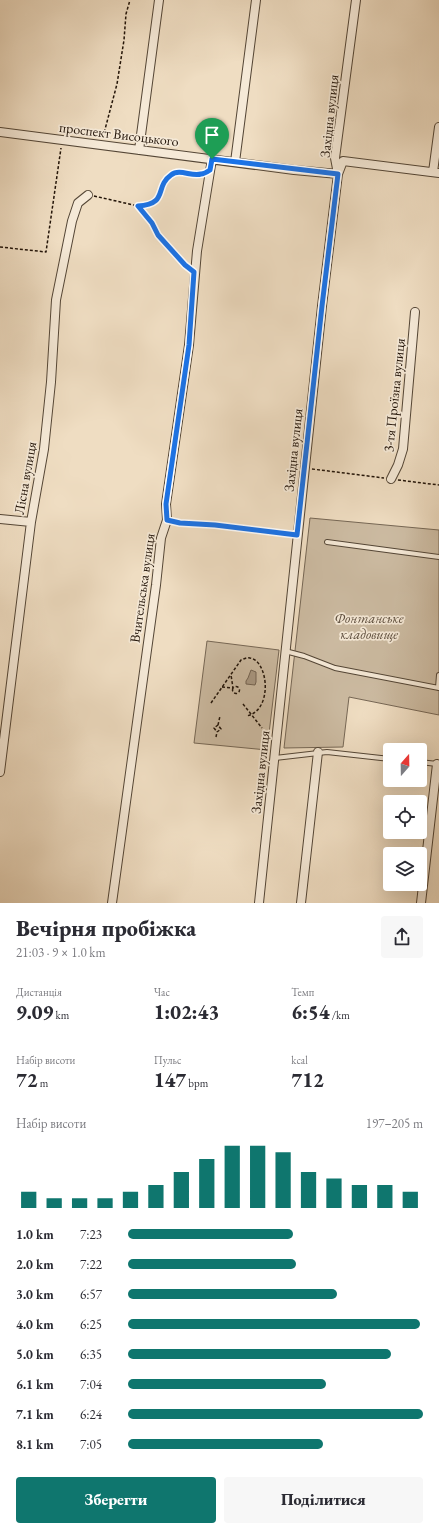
<!DOCTYPE html>
<html lang="uk">
<meta charset="utf-8">
<style>
body{margin:0;font-family:"EB Garamond",serif;background:#f7f7f7;color:#2b2b33;height:100vh;display:flex;flex-direction:column;font-size:15px;white-space:nowrap}
*{box-sizing:border-box;margin:0}
p{font-size:13px;color:#7c7c81}
.icon{flex:none;width:22px;height:22px;fill:none;stroke:currentColor;stroke-width:2;stroke-linecap:round;stroke-linejoin:round}
.map{position:relative;height:903px;overflow:hidden}
.side{display:flex;flex-direction:column;background:#fff;flex:1}
.side>*{flex:none}
.needle{width:26px;rotate:20deg}
.buttons{position:absolute;left:383px;top:743px;display:grid;gap:8px}
.buttons a{display:grid;place-items:center;width:44px;height:44px;border-radius:4px;background:#fff;box-shadow:0 4px 16px #0002;font-size:20px}
.pin{position:absolute;display:grid;place-items:center;width:34px;height:34px;color:#fff;margin:-41px -17px;border-radius:50% 50% 50% 0;rotate:-45deg;box-shadow:0 0 4px #0007}
.pin .icon{rotate:45deg}
.round{display:grid;place-items:center;flex:none;width:42px;height:42px;border-radius:4px;background:#f7f7f7}
.summary{display:flex;align-items:center;justify-content:space-between;height:68px;padding:0 16px}
h1{font-size:22px;font-weight:800;line-height:30px}
.metrics{display:grid;grid-template-columns:repeat(3,1fr);gap:6px;height:68px;padding:4px 16px}
.metrics div{display:grid;align-content:center}
.metrics b{font-size:20px;font-weight:800}
.metrics small{font-size:11px;font-weight:400}
.metrics p{font-size:11px}
.chart{height:112px;padding:8px 16px}
.chart p{display:flex;justify-content:space-between}
.chart svg{width:100%;height:72px;margin-top:4px;stroke:#0f766e;stroke-width:6}
.action{display:flex;gap:8px;margin-top:auto;padding:8px 16px}
.action a{flex:1;height:46px;border-radius:4px;background:#0f766e;color:#fff;font-size:16px;font-weight:800;line-height:46px;text-align:center}
.action a+a{background:#f7f7f7;color:#2b2b33}
ul{padding:0 16px;list-style:none;font-size:13px}
li{display:grid;grid-template-columns:64px 48px 1fr;align-items:center;height:30px}
li i{height:10px;border-radius:5px;background:#0f766e}
.map>svg:first-child{display:block}
.green{fill:#ccbba2;stroke:#766755}
.water{fill:#a99883;stroke:#736352}
.lines{fill:none;stroke-linecap:round;stroke-linejoin:round}
.lane-casing{stroke:#544636;stroke-width:6}
.street-casing{stroke:#544636;stroke-width:10}
.path{stroke:#211308;stroke-width:1.5;stroke-dasharray:3 2;stroke-linecap:butt}
.lane{stroke:#f5e9d7;stroke-width:4}
.street{stroke:#f5e9d7;stroke-width:8}
.route-casing{stroke:#fff;stroke-width:8}
.route{stroke:#1a73e8;stroke-width:5}
.labels{text-anchor:middle;stroke-width:3.5;stroke-linejoin:round;paint-order:stroke}
.street-label{font-size:14px;fill:#211308;stroke:#f5e9d7}
.park-label{font-size:14px;font-style:italic;fill:#5d4e3e;stroke:#f5e9d7}
</style>
<div class="map">
<svg width="439" height="903" viewBox="0 0 439 903">
<rect width="100%" height="100%" fill="#efddc2"/>
<filter id="stains"><feTurbulence type="fractalNoise" baseFrequency=".005" numOctaves="4"/><feColorMatrix values="0 0 0 0 .2 0 0 0 0 .09 0 0 0 0 .02 0 0 0 .5 -.17"/></filter>
<radialGradient id="worn" r=".72"><stop offset=".6" stop-color="#630" stop-opacity="0"/><stop offset="1" stop-color="#630" stop-opacity=".3"/></radialGradient>
<path class="green" d="M310,518L439,530V715L349,697L343,747L284,748Z
M207,641L279,650L267,750L194,743Z"/>
<path class="water" d="M251,670L256,672V682L255,685L246,684V681L248,678Z"/>
<g class="lines">
<defs>
<path id="lane" d="M327,542L439,557
M285,651L304,656L335,668L439,688
M438,688L439,675
M275,758L327,752L390,759
M420,762L437,764"/>
<path id="street" d="M0,132L294,170L338,174L343,161L439,173
M139,150L159,0
M235,162L256,0
M433,172L439,127
M391,479L398,465L403,449L415,312
M0,519L31,522
M0,772L31,522L44,449L51,382L56,300L72,221L78,203L88,195
M112,903L156,585L161,538L167,520L166,504L189,345L197,251L212,159
M259,903L322,306L338,174L335,158L356,0
M301,903L318,752
M421,903L437,764"/>
</defs>
<use href="#lane" class="lane-casing"/>
<use href="#street" class="street-casing"/>
<path class="path" d="M103,137L117,84L124,40L126,14L130,0
M94,196L138,206L152,223L158,235L188,267
M138,206C144,206 149,206 154,203C165,195 162,173 178,172C185,172 193,174 201,175L203,174
M0,247L46,252L61,148
M312,469L384,478
M398,480L439,485
M174,521L291,534
M232.5 690a3.5 3.5 0 1 1 7 0a3.5 3.5 0 1 1-7 0Z
M222,687L233,688L231,675
M211,703L241,660C244,659 247,657 250,658C269,661 273,712 246,716
M243,704L262,728
M218,725L220,716
M216,737L217,732L221,729L218,725L214,728L217,732"/>
<use href="#lane" class="lane"/>
<use href="#street" class="street"/>
</g>
<g class="lines">
<defs>
<path id="route" d="M212,159L338,174L322,306L297,535L215,525L180,523L167,520L166,504L189,345L194,272L185,265L158,235L152,223L138,206C169,204 154,187 171,175C180,168 191,177 201,174C204,174 207,172 210,170Z"/>
</defs>
<use href="#route" class="route-casing"/>
<use href="#route" class="route"/>
</g>
<g class="labels">
<g class="street-label">
<text transform="translate(329 116) rotate(-84)" y="5">Західна вулиця</text>
<text transform="translate(119 134) rotate(7)" y="5">проспект Висоцького</text>
<text transform="translate(394 395) rotate(-84)" y="5">3-тя Проїзна вулиця</text>
<text transform="translate(293 450) rotate(-84)" y="5">Західна вулиця</text>
<text transform="translate(25 478) rotate(-80)" y="5">Лісна вулиця</text>
<text transform="translate(142 588) rotate(-82)" y="5">Вчительська вулиця</text>
<text transform="translate(260 772) rotate(-84)" y="5">Західна вулиця</text>
</g>
<g class="park-label">
<text x="369" y="623">Фонтанське<tspan x="369" dy="16">кладовище</tspan></text>
</g>
</g>
<rect width="100%" height="100%" filter="url(#stains)"/>
<rect width="100%" height="100%" fill="url(#worn)"/>
</svg>
<div class="buttons">
<a><svg class="needle" viewBox="-14 -14 28 28"><path d="M0-13l5 13h-10z" fill="#e53935"/><path d="M0 13l5-13h-10z" fill="#7c7c81"/></svg></a>
<a><svg class="icon" aria-label="locate" viewBox="0 0 24 24"><circle cx="12" cy="12" r="6"/><path d="M12 2v4M12 18v4M2 12h4M18 12h4"/></svg></a>
<a><svg class="icon" aria-label="layers" viewBox="0 0 24 24"><path d="M12 4l9 5-9 5-9-5zM3 14l9 5 9-5"/></svg></a>
</div>
<div class="pin" style="left:212px;top:159px;background:#1e9e55"><svg class="icon" aria-label="arrive" viewBox="0 0 24 24"><path d="M6 21V4h12l-3 4 3 4H6"/></svg></div>
</div>
<section class="side">
<div class="summary"><div><h1>Вечірня пробіжка</h1><p>21:03 · 9 × 1.0 km</p></div><a class="round"><svg class="icon" aria-label="share" viewBox="0 0 24 24"><path d="M12 15V3M7 8l5-5 5 5M5 13v7h14v-7"/></svg></a></div>
<div class="metrics">
<div><p>Дистанція</p><b>9.09<small> km</small></b></div>
<div><p>Час</p><b>1:02:43</b></div>
<div><p>Темп</p><b>6:54<small> /km</small></b></div>
</div>
<div class="metrics">
<div><p>Набір висоти</p><b>72<small> m</small></b></div>
<div><p>Пульс</p><b>147<small> bpm</small></b></div>
<div><p>kcal</p><b>712</b></div>
</div>
<div class="chart"><p><span>Набір висоти</span>197–205 m</p>
<svg viewBox="0 0 160 44" preserveAspectRatio="none"><path d="M5 44V34M15 44V38M25 44V38M35 44V38M45 44V34M55 44V30M65 44V22M75 44V14M85 44V6M95 44V6M105 44V10M115 44V22M125 44V26M135 44V30M145 44V30M155 44V34"/></svg>
</div>
<ul>
<li><b>1.0 km</b>7:23<i style="width:56%"></i></li>
<li><b>2.0 km</b>7:22<i style="width:57%"></i></li>
<li><b>3.0 km</b>6:57<i style="width:71%"></i></li>
<li><b>4.0 km</b>6:25<i style="width:99%"></i></li>
<li><b>5.0 km</b>6:35<i style="width:89%"></i></li>
<li><b>6.1 km</b>7:04<i style="width:67%"></i></li>
<li><b>7.1 km</b>6:24<i style="width:100%"></i></li>
<li><b>8.1 km</b>7:05<i style="width:66%"></i></li>
</ul>
<div class="action"><a>Зберегти</a><a>Поділитися</a></div>
</section>
